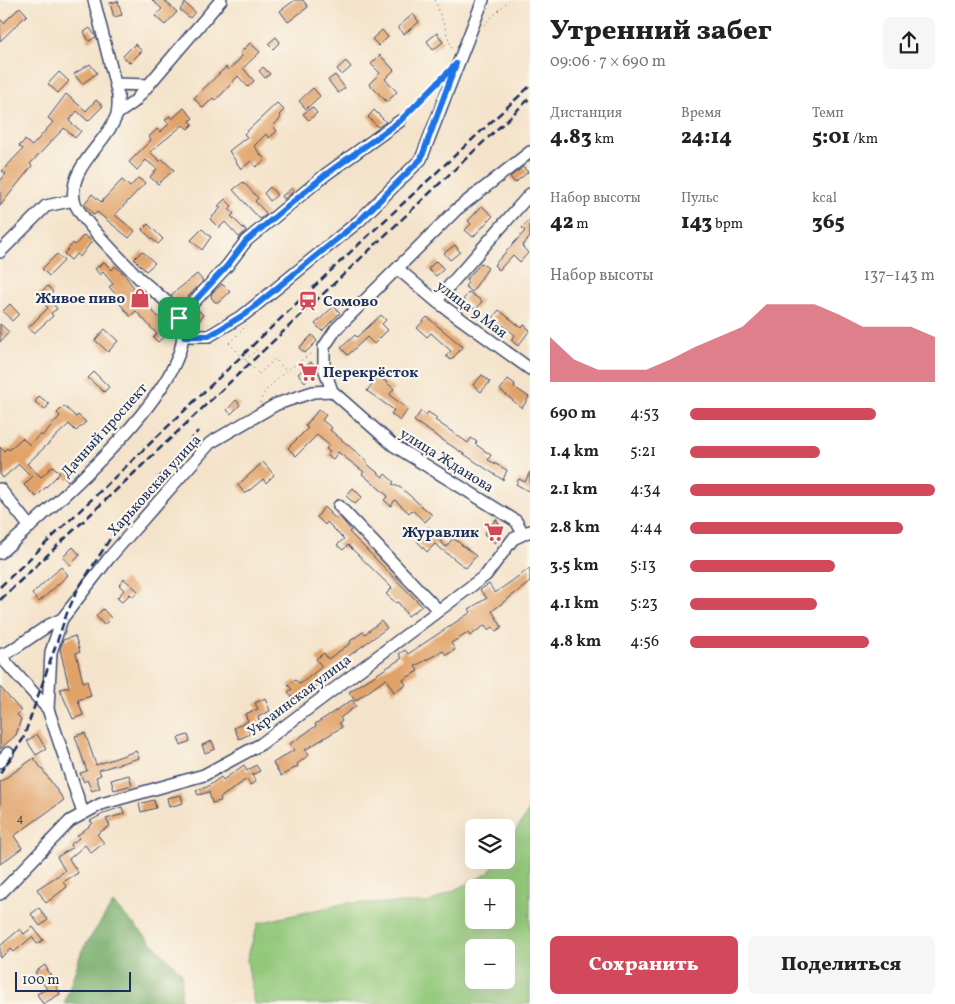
<!DOCTYPE html>
<html lang="ru">
<meta charset="utf-8">
<style>
body{margin:0;font-family:Vollkorn,serif;background:#f6f6f6;color:#222;height:100vh;display:flex;flex-direction:column;font-size:19px;white-space:nowrap}
*{box-sizing:border-box;margin:0}
p{font-size:16px;color:#767676}
.icon{flex:none;width:28px;height:28px;fill:none;stroke:currentColor;stroke-width:2;stroke-linecap:round;stroke-linejoin:round}
.map{position:relative;flex:1;overflow:hidden}
.panel{display:flex;flex-direction:column;background:#fff;width:425px}
.panel>*{flex:none}
.fabs{position:absolute;left:465px;top:819px;display:grid;gap:10px}
.fabs a{display:grid;place-items:center;width:50px;height:50px;border-radius:8px;background:#fff;box-shadow:0 5px 20px #0002;font-size:25px}
.scale{position:absolute;left:15px;bottom:12px;width:116px;box-sizing:border-box;padding-left:5px;border:2px solid #1b2f5e;border-top:0;font-size:14px;line-height:18px;white-space:nowrap;color:#1b2f5e;-webkit-text-stroke:4px #fbf7ec;paint-order:stroke}
.pin{position:absolute;display:grid;place-items:center;width:42px;height:42px;color:#fff;margin:-21px;border-radius:10px;box-shadow:0 2px 8px #0006}
.round{display:grid;place-items:center;flex:none;width:52px;height:52px;border-radius:8px;background:#f6f6f6}
.head{display:flex;align-items:center;justify-content:space-between;height:85px;padding:0 20px}
h1{font-size:28px;font-weight:800;line-height:38px}
.metrics{display:grid;grid-template-columns:repeat(3,1fr);gap:8px;height:85px;padding:5px 20px}
.metrics div{display:grid;align-content:center}
.metrics b{font-size:21px;font-weight:800}
.metrics small{font-size:14px;font-weight:400}
.metrics p{font-size:14px}
.chart{height:140px;padding:10px 20px}
.chart p{display:flex;justify-content:space-between}
.chart svg{width:100%;height:90px;margin-top:5px;fill:#d1495b;opacity:.7}
.action{display:flex;gap:10px;margin-top:auto;padding:10px 20px}
.action a{flex:1;height:58px;border-radius:8px;background:#d1495b;color:#fff;font-size:20px;font-weight:800;line-height:58px;text-align:center}
.action a+a{background:#f6f6f6;color:#222}
ul{padding:0 20px;list-style:none;font-size:16px}
li{display:grid;grid-template-columns:80px 60px 1fr;align-items:center;height:38px}
li i{height:12px;border-radius:6px;background:#d1495b}
main{display:flex;flex:1;min-height:0}
.map>svg:first-child{display:block}
.green{fill:#93c87a;stroke:#577c6c;fill-rule:evenodd}
.forest{fill:#76ac6a;stroke:#486e64}
.building{fill:#e1a268}
.lines{fill:none;stroke-linecap:round;stroke-linejoin:round}
.minor-casing{stroke:#3c4a6e;stroke-width:14}
.path{stroke:#3c4a6e;stroke-width:1;stroke-dasharray:1 4;stroke-linecap:butt}
.minor{stroke:#fff;stroke-width:11}
.rail{stroke:#1b2f5e;stroke-width:2.5;stroke-dasharray:8 4;stroke-linecap:butt}
.path-bridge{stroke:#3c4a6e;stroke-width:1;stroke-dasharray:1 4;stroke-linecap:butt}
.route-casing{stroke:#fff;stroke-width:10}
.route{stroke:#1a73e8;stroke-width:6}
.labels{text-anchor:middle;stroke-width:4.5;stroke-linejoin:round;paint-order:stroke}
.number-label{font-size:12px;fill:#4c4c60}
.poi-label{font-size:15px;font-weight:bold;fill:#1b2f5e;stroke:#fbf7ec;text-anchor:end}
.street-label{font-size:15px;fill:#1b2f5e;stroke:#fbf7ec}
</style>
<main>
<div class="map">
<svg width="530" height="1004" viewBox="0 0 530 1004">
<rect width="100%" height="100%" fill="#fbf7ec"/>
<filter id="ink" filterUnits="userSpaceOnUse"><feTurbulence type="fractalNoise" baseFrequency=".02" numOctaves="2"/><feDisplacementMap in="SourceGraphic" scale="10" xChannelSelector="R" yChannelSelector="G"/><feConvolveMatrix kernelMatrix="1 2 1 2 8 2 1 2 1" color-interpolation-filters="sRGB"/></filter>
<filter id="wash" filterUnits="userSpaceOnUse"><feTurbulence type="fractalNoise" baseFrequency=".0096" numOctaves="4" result="noise"/><feDisplacementMap in="SourceGraphic" scale="20" xChannelSelector="R" yChannelSelector="G"/><feGaussianBlur stdDeviation="1.12" result="paint"/><feColorMatrix in="noise" values="0 0 0 0 0 0 0 0 0 0 0 0 0 0 0 0 0 1.4 0 .05"/><feComposite in="paint" operator="in"/></filter>
<g filter="url(#wash)">
<rect width="100%" height="100%" fill="#f4e3ca"/>
<path class="green" d="M530,780V1004H254L247,959L258,923L347,903H428L489,873L497,860H506V846L528,812ZM474,888H506V920H474ZM474,948H506V980H474Z"/>
<path class="forest" d="M113,903L182,973L181,1004H64L82,950Z"/>
<g id="blocks">
<path class="building" d="M152,0H164L177,12L165,25L155,16L162,9Z
M295,0H303L308,7L288,22L280,11Z
M118,1L122,15L114,17L110,3Z
M185,3L195,12L190,18L180,10Z
M20,7L27,15L0,41V19L4,23Z
M413,14L419,22L404,34L398,27Z
M90,28L96,37L89,41L84,32Z
M382,30L388,37L379,46L372,39Z
M437,33L443,42L433,50L427,41Z
M276,37L280,42L273,49L268,44Z
M250,43L260,52L243,68L254,81L248,87L238,76L222,94L215,100L213,98L203,108L194,98L226,67L228,70L237,62L242,56L240,53Z
M135,44L142,51L130,63L123,56Z
M380,55L394,70L385,79L397,92L387,102L369,84L380,73L371,64Z
M346,61L351,67L342,75L337,69Z
M90,64L97,73L82,84L74,74Z
M263,67L270,74L265,78L259,71Z
M59,72L69,81L58,93L48,84Z
M335,75L345,88L338,93L328,80Z
M313,88L320,96L306,109L299,101Z
M66,94L86,111L96,100L103,106L88,121L77,111L69,121L81,131L75,138L64,128L30,164L32,166L0,206V181L6,174L2,171L23,149L19,146L25,140L32,146L53,122L48,118Z
M277,103L284,110L279,115L281,118L273,126L277,131L269,138L266,134L254,146L265,160L256,167L251,161L241,169L229,151L247,137L244,134Z
M312,107L317,113L309,120L303,114Z
M184,108L193,118L190,121L193,124L188,129L183,125L150,152L160,161L162,159L174,170L158,184L150,177L157,169L146,160L137,170L129,162L151,140L149,137L157,129L160,132L169,124L165,120L170,116L172,119Z
M374,110L386,122L378,127L368,117Z
M523,167L528,172L515,183L510,177Z
M138,178L145,183L115,215L135,231L129,238L97,212L94,215L84,204L92,194L101,202L122,180L130,187Z
M243,182L258,198L255,201L267,214L260,219L233,190Z
M270,187L277,195L270,201L264,193Z
M292,188L294,191L284,199L282,196Z
M225,199L232,206L229,209L234,214L231,216L246,231L239,237L225,222L219,228L210,219L221,208L218,206Z
M482,206L493,216L473,237L465,230L471,224L468,221Z
M530,219V237L522,246L528,253L520,262L513,255L499,270L494,265L525,231L522,228Z
M148,224L163,239L158,244L142,230Z
M202,229L211,237L202,250L191,240Z
M84,235L92,241L80,257L76,254L71,260L64,254L73,243L75,245Z
M455,245L460,252L450,260L444,253Z
M142,251L155,263L146,271L134,259Z
M57,254L64,261L49,276L42,269Z
M436,261L444,269L436,276L428,269Z
M104,262L112,270L115,266L124,274L145,303L168,327L166,330L168,333L158,342L153,337L157,334L136,311L130,316L120,304L123,302L109,287L113,284L103,272L100,275L95,269Z
M481,263L488,268L472,292L465,286L468,283L466,280Z
M197,274L203,281L180,305L171,295Z
M222,284L230,292L219,302H215L211,297L212,293Z
M48,286L53,292L48,296L57,309L51,313L53,316L34,333L28,328L48,308L37,295Z
M469,292L482,301L476,310L463,300Z
M10,304L19,314L12,321L3,311Z
M334,306L340,313L322,331L315,324Z
M197,309L203,315L195,328L189,321Z
M499,310L522,328L524,325L530,330L518,346L511,340L515,335L493,317Z
M381,315L386,320L382,324L388,330L374,344L367,337L348,355L341,348L355,335L357,337Z
M427,317L463,347L451,360L446,356L451,351L431,333L427,337L417,328Z
M0,324L9,332L0,342Z
M105,329L118,341L108,352L95,340Z
M312,335L317,341L305,353L299,348Z
M311,362L317,371L305,382L298,374Z
M94,372L109,387L104,392L88,378Z
M378,375L394,389L390,394L392,397L408,409L400,421L391,414L394,410L367,391Z
M482,375L490,382L481,392L473,385Z
M508,379L515,384L514,387L529,397L522,408L500,390Z
M39,396L49,404L45,410L35,402Z
M236,400L240,405L231,414L227,410Z
M64,406L76,417L78,415L86,422L76,431L69,424L27,464L41,477L53,466L60,473L36,497L24,485L32,477L19,464L3,478L0,474V447L4,451L7,448L9,450L22,438L30,445L40,434L42,436L60,416L57,413Z
M319,409L326,415L322,420L332,428L330,430L367,461L366,463L383,477L385,474L394,482L392,484L401,488L432,515L425,522L412,510L409,513L395,500L391,506L384,500L388,496L362,474L364,472L338,452L333,459L327,455L330,452L326,449L329,445L317,435L296,456L288,448L308,428L305,426Z
M421,411L426,415L428,412L437,418L435,420L468,443L471,438L477,442L475,444L491,455L488,460L507,470L503,480L414,421Z
M263,462L274,475L266,483L263,479L245,494L238,485Z
M73,466L78,472L68,481L63,475Z
M530,472V492L516,484L519,479L525,482Z
M353,488L362,497L355,504L346,496Z
M324,507L336,519L339,516L351,530L349,532L355,538L422,606L408,616L398,602L396,603L386,594L392,588L348,545L343,550L337,545L344,539L327,522L325,525L317,517Z
M496,519L502,530L501,536L495,543L484,534Z
M428,527L446,547L453,538L476,556L466,568L435,544L427,552L417,541Z
M73,547L80,555L70,565L63,557Z
M61,567L68,575L39,602L32,594Z
M530,568V582L492,611L502,627L496,631L493,627L488,630L485,625L470,636L468,633L451,643L455,650L446,655L443,651L415,666L418,671L403,680L406,685L394,692L386,679L355,701L349,692L402,658L399,654L405,650L408,654L471,612L469,609L487,598L480,590L489,584L495,593Z
M124,579L138,591L133,597L130,594L122,602L117,598L124,590L119,585Z
M103,609L111,618L104,625L96,616Z
M381,621L387,628L320,677L324,681L295,701L288,692L292,689L288,685L295,680L300,684L322,667L316,659L324,653L328,659L351,643L350,641L363,632L365,634Z
M75,636L80,652L76,653L83,682L87,681L91,696L78,700L83,715L73,719L60,689L69,687L60,649L63,640Z
M0,687L21,711L17,715L21,719L16,735L0,749Z
M265,698L270,711L258,717L260,723L247,729L250,734L239,739L234,728L248,721L245,714L258,709L255,703Z
M352,700L356,706L340,718L342,721L339,723L342,727L305,750L309,755L297,764L298,766L281,776L273,763L294,750L290,744L316,726L315,724Z
M85,733L96,765L136,751L139,758L99,770L101,775L96,777L100,788L92,791L87,780L84,782L80,773L87,771L75,736Z
M37,734L46,749L36,755L27,741Z
M188,735L190,741L181,745L178,738Z
M212,741L215,749L205,753L202,745Z
M34,758L64,800L14,836L22,848L0,864V782Z
M244,765L247,771L256,765L260,771L252,775L256,782L250,785L247,779L220,798L221,801L212,803L209,792L198,795L196,790L207,787L221,777L223,780Z
M129,775L132,785L114,790L111,780Z
M181,795L183,803L169,807L167,798Z
M154,800L156,808L141,812L139,804Z
M122,807L124,814L106,819L110,826L97,834L104,843L91,853L85,845L69,859L78,873L63,882L67,887L46,903L37,889L65,871L57,857L72,848L70,845L79,838L77,836L93,823L90,821L107,812Z
M39,908L48,920L40,926L31,914Z
M33,927L43,940L37,944L32,937L14,952L11,949L0,958V946L20,929L24,934Z
M45,965L60,994L43,1004L37,994L47,989L35,972Z"/>
</g>
</g>
<g filter="url(#ink)">
<use href="#blocks" fill-opacity="0" stroke="#3c4a6e" stroke-width="1"/>
<g class="lines">
<defs>
<path id="minor" d="M116,84L149,85
M117,114L134,102L221,0
M0,252L46,206L74,200
M398,269L436,301L530,369
M436,301L530,194
M179,318L227,266L246,241L325,175L400,121
M184,336H209L245,314L359,221L421,159L483,0
M0,489L30,527
M339,506L438,610
M523,533L516,521L393,445L332,391L324,368V347L336,329L456,210L530,152
M0,553C44,514 195,387 182,325C178,306 152,291 139,278C125,263 77,217 74,200C69,166 105,145 116,117C119,110 118,102 118,95L94,0
M62,619L51,652L48,709L83,813
M0,655L9,652L49,625L62,619L109,558L210,443L277,404L313,392L332,391
M0,656L48,709
M0,762L8,753
M0,894L70,821L101,804L204,775L261,744L486,575L513,539L530,531"/>
</defs>
<use href="#minor" class="minor-casing"/>
<path class="path" d="M435,0L453,51
M484,25L509,0
M408,114L442,79
M229,343L247,325
M245,360L259,348
M259,374L275,359L286,371
M260,403C263,385 299,362 313,352"/>
<use href="#minor" class="minor"/>
<path class="rail" d="M0,587L343,259L530,86
M0,600L530,98
M0,773L23,739L67,613L78,589L115,531L198,431"/>
<path class="path-bridge" d="M229,343L259,374"/>
</g>
</g>
<g class="lines" filter="url(#ink)">
<defs>
<path id="route" d="M456,64L421,159L359,221L245,314L209,336H184L179,318L227,266L246,241L325,175L400,121Z"/>
</defs>
<use href="#route" class="route-casing"/>
<use href="#route" class="route"/>
</g>
<defs>
<symbol id="shop-bare" viewBox="-9 -9 18 18"><path d="M-5-2.5h2.3a2.7 3.5 0 0 1 5.4 0H5L5.5 6h-11ZM-1.5-2.5h3a1.5 2.3 0 0 0-3 0Z" fill="#d1495b" stroke="#fbf7ec" stroke-width="2.5" paint-order="stroke"/></symbol>
<symbol id="station-bare" viewBox="-9 -9 18 18"><path d="M-3-6H3Q5-6 5-4V2Q5 4 3 4L4.5 6H3L1.5 4h-3L-3 6H-4.5L-3 4Q-5 4-5 2V-4Q-5-6-3-6ZM-3.5-4v3h7v-3ZM-3.5 1v1.5H-2V1ZM2 1v1.5H3.5V1Z" fill="#d1495b" stroke="#fbf7ec" stroke-width="2.5" paint-order="stroke"/></symbol>
<symbol id="supermarket-bare" viewBox="-9 -9 18 18"><path d="M-6-5.5h2.5l.6 2H6L4.5 2H-2.5L-4.4-4H-6ZM-1.5 3.2a1.3 1.3 0 1 0 .1 0ZM3 3.2a1.3 1.3 0 1 0 .1 0Z" fill="#d1495b" stroke="#fbf7ec" stroke-width="2.5" paint-order="stroke"/></symbol>
</defs>
<g fill-rule="evenodd">
<use href="#shop-bare" x="126" y="284" width="28" height="28"/>
<use href="#station-bare" x="294" y="287" width="28" height="28"/>
<use href="#supermarket-bare" x="294" y="358" width="28" height="28"/>
<use href="#supermarket-bare" x="480" y="518" width="28" height="28"/>
</g>
<g class="labels">
<g class="number-label">
<text x="20" y="822">4</text>
</g>
<g class="poi-label">
<text x="125" y="303">Живое пиво</text>
<text x="323" y="306" text-anchor="start">Сомово</text>
<text x="323" y="377" text-anchor="start">Перекрёсток</text>
<text x="479" y="537">Журавлик</text>
</g>
<g class="street-label">
<text transform="translate(472 309) rotate(37)" y="5">улица 9 Мая</text>
<text transform="translate(104 430) rotate(-48)" y="5">Дачный проспект</text>
<text transform="translate(447 460) rotate(32)" y="5">улица Жданова</text>
<text transform="translate(154 485) rotate(-48)" y="5">Харьковская улица</text>
<text transform="translate(299 695) rotate(-37)" y="5">Украинская улица</text>
</g>
</g>
</svg>
<div class="fabs">
<a><svg class="icon" aria-label="layers" viewBox="0 0 24 24"><path d="M12 4l9 5-9 5-9-5zM3 14l9 5 9-5"/></svg></a>
<a>+</a>
<a>−</a>
</div>
<div class="scale">100 m</div>
<div class="pin" style="left:179px;top:318px;background:#1e9e55"><svg class="icon" aria-label="arrive" viewBox="0 0 24 24"><path d="M6 21V4h12l-3 4 3 4H6"/></svg></div>
</div>
<section class="panel">
<div class="head"><div><h1>Утренний забег</h1><p>09:06 · 7 × 690 m</p></div><a class="round"><svg class="icon" aria-label="share" viewBox="0 0 24 24"><path d="M12 15V3M7 8l5-5 5 5M5 13v7h14v-7"/></svg></a></div>
<div class="metrics">
<div><p>Дистанция</p><b>4.83<small> km</small></b></div>
<div><p>Время</p><b>24:14</b></div>
<div><p>Темп</p><b>5:01<small> /km</small></b></div>
</div>
<div class="metrics">
<div><p>Набор высоты</p><b>42<small> m</small></b></div>
<div><p>Пульс</p><b>143<small> bpm</small></b></div>
<div><p>kcal</p><b>365</b></div>
</div>
<div class="chart"><p><span>Набор высоты</span>137–143 m</p>
<svg viewBox="0 0 160 44" preserveAspectRatio="none"><path d="M0 44V22L10 33L20 38L30 38L40 38L50 33L60 27L70 22L80 17L90 6L100 6L110 6L120 11L130 17L140 17L150 17L160 22V44z"/></svg>
</div>
<ul>
<li><b>690 m</b>4:53<i style="width:76%"></i></li>
<li><b>1.4 km</b>5:21<i style="width:53%"></i></li>
<li><b>2.1 km</b>4:34<i style="width:100%"></i></li>
<li><b>2.8 km</b>4:44<i style="width:87%"></i></li>
<li><b>3.5 km</b>5:13<i style="width:59%"></i></li>
<li><b>4.1 km</b>5:23<i style="width:52%"></i></li>
<li><b>4.8 km</b>4:56<i style="width:73%"></i></li>
</ul>
<div class="action"><a>Сохранить</a><a>Поделиться</a></div>
</section>
</main>
